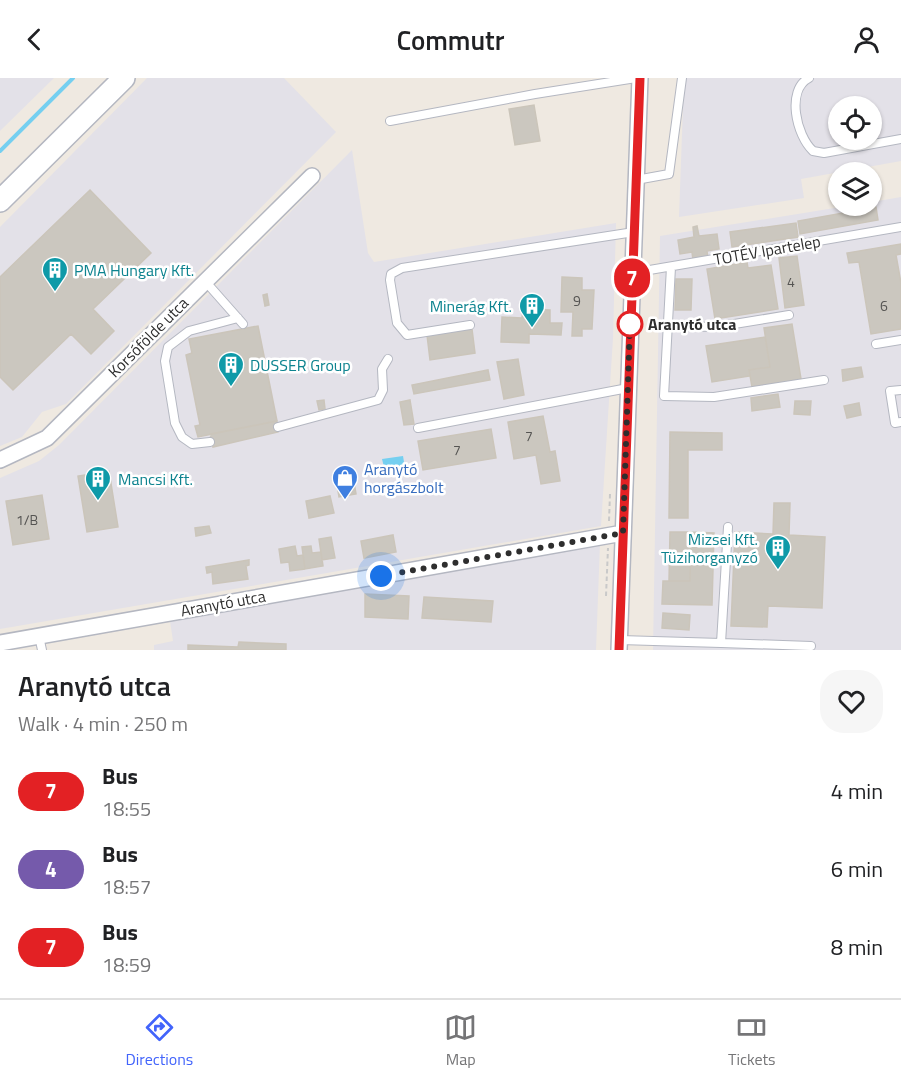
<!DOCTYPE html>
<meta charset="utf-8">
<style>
:root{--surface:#fff;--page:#f6f6f6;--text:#202124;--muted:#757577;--line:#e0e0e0;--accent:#4264fb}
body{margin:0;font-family:"Titillium Web",sans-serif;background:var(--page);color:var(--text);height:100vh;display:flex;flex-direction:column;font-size:22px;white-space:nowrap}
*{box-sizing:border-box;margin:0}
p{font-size:20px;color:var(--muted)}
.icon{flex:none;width:33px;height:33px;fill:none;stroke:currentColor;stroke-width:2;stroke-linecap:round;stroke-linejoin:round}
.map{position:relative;height:572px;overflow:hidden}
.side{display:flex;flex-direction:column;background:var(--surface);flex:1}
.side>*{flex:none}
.badge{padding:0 12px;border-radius:20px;font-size:21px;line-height:39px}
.tools{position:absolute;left:828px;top:18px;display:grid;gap:12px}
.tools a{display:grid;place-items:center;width:54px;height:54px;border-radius:50%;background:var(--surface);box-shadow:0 2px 4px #0004;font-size:30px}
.you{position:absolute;width:30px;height:30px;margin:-15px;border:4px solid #fff;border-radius:50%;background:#1a73e8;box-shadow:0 0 0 9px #1a73e833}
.map>.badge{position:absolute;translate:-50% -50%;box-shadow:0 0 0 3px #fff}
.round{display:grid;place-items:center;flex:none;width:63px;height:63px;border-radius:24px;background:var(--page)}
.headline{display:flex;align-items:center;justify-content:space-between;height:102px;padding:0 18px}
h1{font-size:28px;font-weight:600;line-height:45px}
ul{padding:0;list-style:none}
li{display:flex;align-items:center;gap:18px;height:78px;padding:0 18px}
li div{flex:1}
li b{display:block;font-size:22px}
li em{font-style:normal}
li .badge{min-width:66px;font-weight:700;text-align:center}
header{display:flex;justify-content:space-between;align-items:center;height:78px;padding:0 18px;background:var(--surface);font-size:27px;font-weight:600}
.dock{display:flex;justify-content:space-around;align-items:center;height:84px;border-top:2px solid var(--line);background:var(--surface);font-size:16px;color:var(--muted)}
.dock a{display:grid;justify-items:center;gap:3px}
.dock .current{color:var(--accent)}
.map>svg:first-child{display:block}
.industrial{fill:#e3e1e8;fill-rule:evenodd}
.water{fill:#75cff0}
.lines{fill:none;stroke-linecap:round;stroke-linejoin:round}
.stream{stroke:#75cff0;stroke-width:4}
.building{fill:#cbc7bf;stroke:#cbc5ba;stroke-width:1.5}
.service-casing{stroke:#b4b7c1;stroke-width:10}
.minor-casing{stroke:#b4b7c1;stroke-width:18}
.secondary-casing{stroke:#b4b7c1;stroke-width:24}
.path{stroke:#c9c9c9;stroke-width:2;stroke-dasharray:4.5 3;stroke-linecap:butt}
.service{stroke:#fff;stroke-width:8}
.minor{stroke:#fff;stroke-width:15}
.secondary{stroke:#fff;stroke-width:21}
.line-casing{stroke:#fff;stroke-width:14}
.line{stroke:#e32124;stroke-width:9}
.walk{stroke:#2e2e2e;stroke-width:6;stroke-dasharray:0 10.8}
.stop-dot{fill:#fff;stroke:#e32124;stroke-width:3}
.labels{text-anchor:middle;stroke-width:5;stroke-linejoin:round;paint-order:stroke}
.number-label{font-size:14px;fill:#555452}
.street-label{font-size:16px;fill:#2e2e2e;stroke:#fff}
.culture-label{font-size:16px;fill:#0d838f;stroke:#fff;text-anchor:start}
.stop-label{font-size:16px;font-weight:bold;fill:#2e2e2e;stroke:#fff;text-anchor:start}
.shop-label{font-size:16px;fill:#366cbe;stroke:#fff;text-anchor:start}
</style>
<header><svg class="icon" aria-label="back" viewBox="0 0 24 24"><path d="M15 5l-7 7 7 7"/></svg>Commutr<svg class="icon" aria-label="person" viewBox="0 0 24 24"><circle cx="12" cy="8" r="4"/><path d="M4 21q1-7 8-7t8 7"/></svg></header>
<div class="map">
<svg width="901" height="572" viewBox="0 0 901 572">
<rect width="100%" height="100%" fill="#efe9e1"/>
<path class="industrial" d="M0,0H54L0,53Z
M147,0H284L336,54L66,326L42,334L22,359L0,368V149Z
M684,0H901V83L801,101L804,120L679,139ZM838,28H872V62H838Z
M352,72L368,175L374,184L616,145L613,260L601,448L0,551V400L39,383L59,367Z
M901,119V572H653L660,158L847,128H872V124Z
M600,465L596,572H154V567L173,563L170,543Z"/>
<path class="water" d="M403,378L405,390L385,393L382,381Z"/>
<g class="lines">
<path class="stream" d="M0,73L73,0"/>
</g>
<path class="building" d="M534,27L540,63L515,67L509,31Z
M90,112L151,175L93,231L114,253L91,276L71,256L13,312L0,299V199Z
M876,129L878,142L800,156L798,143Z
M796,145L798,159L732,169L730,154Z
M697,148L699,158L717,156L719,171L707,173L708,180L693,182L692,174L680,176L678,162L694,159L693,149Z
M901,166V176L896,177L901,205V251L871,256L859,184L849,185L847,175Z
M797,178L804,227L785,230L779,180Z
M747,184L748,190L771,187L778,231L715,241L707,191Z
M562,199L582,200V212H594L592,251H582V258H572L573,234H561Z
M676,201H692L691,232H675Z
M267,216L269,227L265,228L263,217Z
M523,231L550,232V245H562L561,257L529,256V265L501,264L502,239L522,240Z
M792,246L801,301L752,309L749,292L770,289L764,250Z
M258,248L277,343L198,359L195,348L200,347L186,277L192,275L189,261Z
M472,251L475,275L430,282L427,257Z
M765,259L770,289L749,292L750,298L712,304L706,268Z
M518,281L524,317L504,321L497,284Z
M861,289L863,299L843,303L842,292Z
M488,292L490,302L414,316L412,307Z
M778,316L780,329L752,333L751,320Z
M324,322L325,331L319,332L317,323Z
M410,322L414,346L404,347L400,324Z
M795,323H811L810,337L794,336Z
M859,325L861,337L847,340L844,328Z
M543,338L550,374L555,373L560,403L541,406L536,377L514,381L508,344Z
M277,343L278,354L213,369L210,356Z
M491,351L496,380L423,392L418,363Z
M670,354L722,355V372H688V440H669Z
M352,392L356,416L339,419L335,394Z
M109,393L118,449L87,454L78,398Z
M42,417L49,461L13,467L6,423Z
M330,418L334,435L309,440L306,423Z
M774,425H790L789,457L825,459L822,530L768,528L767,549L731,548L735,454L773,456Z
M209,448L211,455L196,458L195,450Z
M670,454H691L690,503H669Z
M691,454L714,455L712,527L662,526L663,503H690Z
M393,457L396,474L364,480L361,463Z
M331,459L335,480L322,482L319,461Z
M295,468L297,478L303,477L305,491L290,493L289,484L281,485L279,471Z
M311,468L312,475L321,474L323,488L305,491L302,469Z
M249,482V487L246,488L248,501L213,506L212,494L207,495L206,489Z
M365,516L409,518L408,541L365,539Z
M424,519L493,523L491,544L422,540Z
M663,535L690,537L689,552L662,550Z
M239,564L286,566V572H188V567L238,569Z"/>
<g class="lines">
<defs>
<path id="service" d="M809,0C786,12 796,57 813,73L824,75L901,61
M390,43L535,16L636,0
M636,102L669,96L682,0
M671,189L664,318L714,319L824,302
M632,195L901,149
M205,203L243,246
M470,247L407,257L397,245L390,202L391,196L402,190L634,154
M668,248L716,249L789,237
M876,266L901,262
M901,312L890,313L895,345L901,344
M278,349L378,322L383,312L382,291L388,281
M418,350L628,310
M210,364L192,366L182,359L175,345L165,283L168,269L189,253L238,240
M39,558L42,572
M620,562L721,565L728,449
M721,565L811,568"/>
<path id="minor" d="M0,382L47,360L312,98
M0,565L623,455
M619,572L640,0"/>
<path id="secondary" d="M0,123L124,0"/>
</defs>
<use href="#service" class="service-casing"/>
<use href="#minor" class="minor-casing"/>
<use href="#secondary" class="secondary-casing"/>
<path class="path" d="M609,443L610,416
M606,518L608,470"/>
<use href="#service" class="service"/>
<use href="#minor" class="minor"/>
<use href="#secondary" class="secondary"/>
</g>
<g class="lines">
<defs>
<path id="line" d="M619,572L640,0"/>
</defs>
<use href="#line" class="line-casing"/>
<use href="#line" class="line"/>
<path class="walk" d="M381,498L623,455L630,246"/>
</g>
<defs>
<symbol id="building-pin" viewBox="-11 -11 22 30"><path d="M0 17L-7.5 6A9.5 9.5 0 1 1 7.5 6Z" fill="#0f9aa8" stroke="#fff"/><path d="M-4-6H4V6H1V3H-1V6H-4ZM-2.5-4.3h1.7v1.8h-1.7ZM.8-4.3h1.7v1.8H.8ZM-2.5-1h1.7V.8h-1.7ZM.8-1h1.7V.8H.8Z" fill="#fff"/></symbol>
<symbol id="shop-pin" viewBox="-11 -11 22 30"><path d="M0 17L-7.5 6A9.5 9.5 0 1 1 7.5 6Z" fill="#3f7fe0" stroke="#fff"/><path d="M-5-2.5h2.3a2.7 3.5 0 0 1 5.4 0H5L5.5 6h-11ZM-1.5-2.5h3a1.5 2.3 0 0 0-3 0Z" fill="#fff"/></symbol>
</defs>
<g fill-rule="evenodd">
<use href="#building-pin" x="40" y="177" width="30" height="40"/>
<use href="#building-pin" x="517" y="213" width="30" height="40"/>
<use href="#building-pin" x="216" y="272" width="30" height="40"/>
<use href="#shop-pin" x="330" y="385" width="30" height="40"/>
<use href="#building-pin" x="83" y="386" width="30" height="40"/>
<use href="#building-pin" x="763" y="455" width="30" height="40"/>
</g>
<circle class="stop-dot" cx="630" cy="246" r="12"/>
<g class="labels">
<g class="number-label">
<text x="791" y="209">4</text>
<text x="577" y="228">9</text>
<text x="884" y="233">6</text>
<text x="529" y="363">7</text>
<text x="457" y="377">7</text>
<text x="27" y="447">1/B</text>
</g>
<g class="street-label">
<text transform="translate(767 172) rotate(-10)" y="6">TOTÉV Ipartelep</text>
<text transform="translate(148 259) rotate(-45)" y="6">Korsófölde utca</text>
<text transform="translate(223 525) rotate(-10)" y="6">Aranytó utca</text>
</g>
<g class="culture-label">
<text x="74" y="198">PMA Hungary Kft.</text>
<text x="512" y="234" text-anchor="end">Minerág Kft.</text>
<text x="250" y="293">DUSSER Group</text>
<text x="118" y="407">Mancsi Kft.</text>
<text x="758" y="467" text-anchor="end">Mizsei Kft.<tspan x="758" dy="18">Tüzihorganyzó</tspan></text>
</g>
<g class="stop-label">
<text x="648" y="252">Aranytó utca</text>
</g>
<g class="shop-label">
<text x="364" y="397">Aranytó<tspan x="364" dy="18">horgászbolt</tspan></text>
</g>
</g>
</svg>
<div class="tools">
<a><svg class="icon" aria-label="locate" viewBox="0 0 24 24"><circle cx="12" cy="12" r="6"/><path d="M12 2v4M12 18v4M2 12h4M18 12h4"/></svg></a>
<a><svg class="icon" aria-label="layers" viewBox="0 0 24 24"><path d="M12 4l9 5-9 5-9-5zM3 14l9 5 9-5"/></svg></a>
</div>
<div class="you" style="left:381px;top:498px"></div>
<b class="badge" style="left:632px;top:200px;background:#e32124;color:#fff">7</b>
</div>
<section class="side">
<div class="headline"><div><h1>Aranytó utca</h1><p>Walk · 4 min · 250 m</p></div><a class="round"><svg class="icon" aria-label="heart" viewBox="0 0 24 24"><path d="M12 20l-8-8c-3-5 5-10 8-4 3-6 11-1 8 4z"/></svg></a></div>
<ul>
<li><span class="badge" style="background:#e32124;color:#fff">7</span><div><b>Bus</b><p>18:55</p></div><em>4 min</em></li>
<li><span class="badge" style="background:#755aab;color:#fff">4</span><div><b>Bus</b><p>18:57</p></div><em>6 min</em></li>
<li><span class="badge" style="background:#e32124;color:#fff">7</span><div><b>Bus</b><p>18:59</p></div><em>8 min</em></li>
</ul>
</section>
<nav class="dock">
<a class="current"><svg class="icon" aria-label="directions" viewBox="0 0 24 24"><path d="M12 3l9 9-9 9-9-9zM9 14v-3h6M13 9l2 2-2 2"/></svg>Directions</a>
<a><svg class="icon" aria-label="map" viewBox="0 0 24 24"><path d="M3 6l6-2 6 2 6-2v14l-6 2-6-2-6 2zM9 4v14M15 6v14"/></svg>Map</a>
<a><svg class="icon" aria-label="tickets" viewBox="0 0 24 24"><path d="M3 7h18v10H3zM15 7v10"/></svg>Tickets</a>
</nav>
